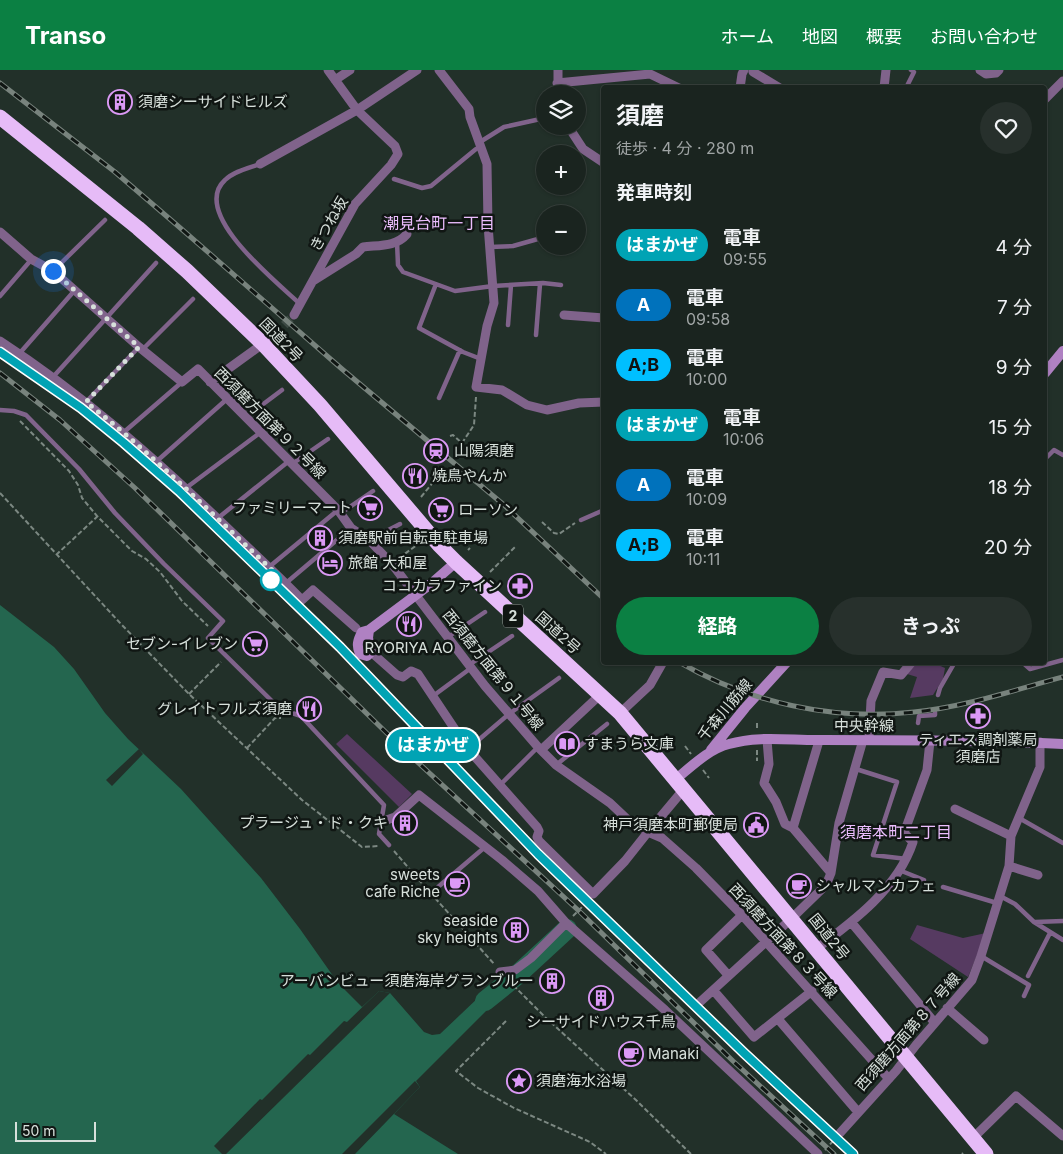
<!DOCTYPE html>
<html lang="ja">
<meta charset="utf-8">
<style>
:root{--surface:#1a241f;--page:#27302c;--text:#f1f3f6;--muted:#9fa4a4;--line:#38413d;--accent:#0b8043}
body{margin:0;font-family:Inter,"Noto Sans JP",sans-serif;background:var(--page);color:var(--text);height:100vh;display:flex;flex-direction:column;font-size:19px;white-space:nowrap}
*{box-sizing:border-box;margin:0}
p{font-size:16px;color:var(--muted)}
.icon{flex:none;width:28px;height:28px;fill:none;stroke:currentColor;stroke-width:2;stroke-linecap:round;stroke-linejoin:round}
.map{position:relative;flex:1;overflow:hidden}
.panel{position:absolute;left:601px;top:15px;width:446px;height:580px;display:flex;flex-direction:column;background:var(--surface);border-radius:5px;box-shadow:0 1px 4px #0004,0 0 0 1px var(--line)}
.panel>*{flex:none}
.badge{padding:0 10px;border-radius:16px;font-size:18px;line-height:32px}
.tools{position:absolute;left:536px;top:15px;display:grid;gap:10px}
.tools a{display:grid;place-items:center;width:50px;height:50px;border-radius:50%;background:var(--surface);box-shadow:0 1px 4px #0004,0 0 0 1px var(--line);font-size:25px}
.scale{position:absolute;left:15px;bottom:12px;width:81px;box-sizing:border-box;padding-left:5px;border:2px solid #d7e0db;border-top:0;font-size:14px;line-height:18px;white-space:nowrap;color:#d7e0db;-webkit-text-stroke:4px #101613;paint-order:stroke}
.you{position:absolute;width:25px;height:25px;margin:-12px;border:4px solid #fff;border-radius:50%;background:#1a73e8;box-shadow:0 0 0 8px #1a73e833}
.map>.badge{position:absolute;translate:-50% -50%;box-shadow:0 0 0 2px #fff}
h2{padding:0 15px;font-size:19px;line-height:45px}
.round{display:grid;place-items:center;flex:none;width:52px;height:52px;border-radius:26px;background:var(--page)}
.summary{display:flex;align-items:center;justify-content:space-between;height:85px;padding:0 15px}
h1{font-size:24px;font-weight:700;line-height:38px}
.cta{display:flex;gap:10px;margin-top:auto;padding:10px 15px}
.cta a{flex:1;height:58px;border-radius:30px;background:var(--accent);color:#fff;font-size:20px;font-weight:700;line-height:58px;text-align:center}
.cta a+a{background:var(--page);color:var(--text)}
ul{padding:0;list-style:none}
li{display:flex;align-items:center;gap:15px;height:60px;padding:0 15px}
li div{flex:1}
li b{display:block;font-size:19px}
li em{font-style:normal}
li .badge{min-width:55px;font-weight:700;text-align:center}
header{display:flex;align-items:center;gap:30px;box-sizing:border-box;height:70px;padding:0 25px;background:var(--accent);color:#fff}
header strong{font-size:24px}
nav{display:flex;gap:28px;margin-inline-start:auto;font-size:18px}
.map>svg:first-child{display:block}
.green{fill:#563a61}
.water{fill:#24664f}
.pier{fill:#223029}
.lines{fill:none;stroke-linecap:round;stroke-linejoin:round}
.river{stroke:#24664f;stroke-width:20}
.street-tunnel{stroke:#3d4a44;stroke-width:9;stroke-dasharray:9 4.5;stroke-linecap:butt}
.path{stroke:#7c8882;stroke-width:2;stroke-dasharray:5 2.5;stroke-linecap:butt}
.lane{stroke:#80638b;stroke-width:4.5}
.street{stroke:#80638b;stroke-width:9}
.secondary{stroke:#af81c2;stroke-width:10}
.highway{stroke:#e6bbf7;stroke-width:15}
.rail-casing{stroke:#78837d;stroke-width:5}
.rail{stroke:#101613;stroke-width:3;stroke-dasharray:9;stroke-linecap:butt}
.line-casing{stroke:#fff;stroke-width:11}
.line{stroke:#00a3b4;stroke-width:8}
.walk{stroke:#d7e0db;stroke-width:5;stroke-dasharray:0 9}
.stop-dot{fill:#fff;stroke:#00a3b4;stroke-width:2.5}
.labels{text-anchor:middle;stroke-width:5;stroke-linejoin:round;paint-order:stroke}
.shield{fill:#101613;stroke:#9ba39f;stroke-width:1}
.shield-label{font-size:14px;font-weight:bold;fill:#d7e0db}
.poi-label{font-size:15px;fill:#d7e0db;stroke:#101613;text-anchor:start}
.street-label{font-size:15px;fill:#d7e0db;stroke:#101613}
.neighbourhood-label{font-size:16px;fill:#ebbdfd;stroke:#101613}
</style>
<header>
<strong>Transo</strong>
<nav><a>ホーム</a><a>地図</a><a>概要</a><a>お問い合わせ</a></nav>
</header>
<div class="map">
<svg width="1063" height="1084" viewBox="0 0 1063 1084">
<rect width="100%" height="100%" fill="#223029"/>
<path class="green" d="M917,593H934L945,598L943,609L933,625L910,628L917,607L907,604Z
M347,664L412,724L399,737L336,674Z
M917,855L963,868L986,863L968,907L910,869Z"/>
<path class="water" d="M0,535L54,577L74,599L105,643L128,669L181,719L261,808L300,859L338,913L362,937L379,921L390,923L424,962L432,965L440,964L480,926L490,937L416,1011L420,1017L394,1044L458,1084H0Z"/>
<path class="pier" d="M139,679L143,684L112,716L106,710Z
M379,921L390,923L226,1084H222L214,1076L260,1029L262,1030L308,984L310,985L344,951L347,952Z
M415,1011L420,1017L355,1084H342Z"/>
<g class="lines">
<path class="river" d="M485,931L516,906L567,859"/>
<path class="street-tunnel" d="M275,265L294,245"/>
<path class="path" d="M20,351L69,401L78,415L82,428L97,446L132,481L146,489L160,502L182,531L208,556
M450,366L453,365L462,373L474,355L476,327
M0,423L121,554L189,624L302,730L362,777L379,776
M421,427L435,410
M542,452L554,463L559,464L575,453
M468,480L470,478
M56,485L100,444
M399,488L417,475
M490,502L515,477
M459,521L463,517
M189,624L221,592
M757,658V651
M685,676L691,684
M247,678L275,648H281
M757,680V691
M703,700L709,708
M394,781L425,817
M435,828L495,895
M573,846L587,832
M508,910L545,947L637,1031L691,1084
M506,951L456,1001L478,1018L514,1038L590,1072L606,1084
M825,1080L834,1070
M962,1084L963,1083"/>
<path class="lane" d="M906,18L914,2L911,0
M480,72L504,57L545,48
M260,94C249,98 234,101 225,110C189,143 278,213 300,234
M394,109L422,118L431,116L476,79L481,77
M397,172L398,195L403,202L455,221L493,216L543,213L561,215
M490,177L513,176L545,167
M53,201L105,150
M436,214L419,258L463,282L481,289
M0,226L31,190
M508,255L511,215
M536,265L540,214
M143,279L193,229
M19,284L75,220
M53,307L156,193
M439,328L460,280
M86,332L139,277
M0,340L14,341L26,345L79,399L115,443L164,494L223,551L208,568L280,639L301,646L384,735L379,764L389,775
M246,347L282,320
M124,362L182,312
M1045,389L1054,380L1063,385
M157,391L227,329
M292,394L328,369
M186,418L261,362
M341,443L373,421
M218,448L289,391
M581,450L604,440
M369,470L400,454
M269,497L338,440
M286,513L351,458
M448,567L485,542
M1022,592L1030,599L1063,590
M469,595L512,566
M938,625L940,618L955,592
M433,626L471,598
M918,653L919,646L935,645V642
M468,679L509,644L559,608
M556,695L607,654
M856,699L897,712L873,785L907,789
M500,715L538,677
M1019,748L1063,773
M899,800L924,810
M943,817L997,833
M431,823L485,777
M1000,826L1015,834L1034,852L1063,870
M1035,852L1063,851
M981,886L1029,915L1024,926
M1028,906L1050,863"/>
<path class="street" d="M439,0L469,39L470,47L487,94L488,155L494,233L487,256L476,317L502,320L527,335L547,340L579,333L604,332
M558,0V24
M980,0L986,4L996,3L999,0
M753,2L780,18
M335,10L350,0
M557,13L650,4L679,18
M740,18L742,4L744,0
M884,18L886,0
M1045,29L1063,11
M568,56L583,79L604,93
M260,94L357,40L417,0
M0,162L31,189L53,201L139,277L182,312L198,299L338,440L351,458L369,470L392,494L485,616L538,677L556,695L610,733L627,749L648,762L662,768L696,798L742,845L889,1009
M313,211L356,184L363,177C379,175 396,177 407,164
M294,245L355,134L391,95L398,84L395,76L357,40L328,0
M564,245L604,248
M0,271C80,323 149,383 217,448C246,476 275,502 302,530L313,520L356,558
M210,312L275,265
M371,582L397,605L403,607L411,601L418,604L468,679L537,757L539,761L537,767L539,771L593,824L625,791L648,762L684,719
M620,643L650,615L663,592
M767,670L769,694L764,713L776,732L785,754L793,758L831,803
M869,670L871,631L883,602L901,605L912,592
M541,680L600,625
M955,739L1011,766
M381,752L395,747L419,725L502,790L538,821L566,853L665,940L818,1084
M793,758L819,671
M1009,796L1038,805
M851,852L935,953
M816,879C854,851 898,818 913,772L904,763L927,700L930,671
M500,902L515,900L531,888L566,853
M728,905L706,880L742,845
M714,921L754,967L812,921
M700,932L791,849L826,815L831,803L839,753L863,670
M947,938L984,970
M778,949L858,1042
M840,1063L896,1001L916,975L972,910L981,886L1009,796L1011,766L1040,697V672
M973,1068L1016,1026L1063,1066"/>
<path class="secondary" d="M1045,303L1063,281
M369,560L368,568L371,582L367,586L360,584C356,575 358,570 362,562L369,560L432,513L456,492
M711,680L745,638L787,592
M676,709C692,696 709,679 729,674C759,665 794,671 824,670C904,670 984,670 1063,674"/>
<path class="highway" d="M0,47L138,158L187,201L262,273L320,335L439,475L456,492L620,643L986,1084"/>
<defs>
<path id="rail" d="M0,13L115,102L178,156L342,299L504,435L604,529
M0,282L81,338L124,373L179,421L340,577L513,760L744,983L853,1084
M0,303L60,350L135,418L399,675L579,841L733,991L834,1084
M679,592C749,633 834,651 914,642C965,637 1014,620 1063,607"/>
</defs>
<use href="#rail" class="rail-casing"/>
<use href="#rail" class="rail"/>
</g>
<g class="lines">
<defs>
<path id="line" d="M0,282L81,338L124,373L179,421L340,577L538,784L744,983L853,1084"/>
</defs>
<use href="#line" class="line-casing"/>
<use href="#line" class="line"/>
<path class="walk" d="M53,201L139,277L86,332C151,383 209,441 269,497L277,505L271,510"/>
</g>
<defs>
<symbol id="building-ring" viewBox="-11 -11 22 22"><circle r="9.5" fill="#101613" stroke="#db99f5" stroke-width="1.5"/><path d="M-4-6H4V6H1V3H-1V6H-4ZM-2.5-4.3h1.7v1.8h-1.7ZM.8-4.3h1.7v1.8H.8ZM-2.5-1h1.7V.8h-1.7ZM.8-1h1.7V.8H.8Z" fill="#db99f5"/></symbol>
<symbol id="station-ring" viewBox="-11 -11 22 22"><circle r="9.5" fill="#101613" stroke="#db99f5" stroke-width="1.5"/><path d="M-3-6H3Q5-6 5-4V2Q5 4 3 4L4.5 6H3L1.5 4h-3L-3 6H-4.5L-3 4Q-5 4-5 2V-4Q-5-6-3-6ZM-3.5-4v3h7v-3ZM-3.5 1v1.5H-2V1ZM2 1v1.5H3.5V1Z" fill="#db99f5"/></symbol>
<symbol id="restaurant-ring" viewBox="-11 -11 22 22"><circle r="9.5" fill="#101613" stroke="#db99f5" stroke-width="1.5"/><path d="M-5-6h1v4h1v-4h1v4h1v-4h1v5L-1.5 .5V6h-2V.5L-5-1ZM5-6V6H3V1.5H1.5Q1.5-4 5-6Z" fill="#db99f5"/></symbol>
<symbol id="supermarket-ring" viewBox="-11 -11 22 22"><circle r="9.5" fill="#101613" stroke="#db99f5" stroke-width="1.5"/><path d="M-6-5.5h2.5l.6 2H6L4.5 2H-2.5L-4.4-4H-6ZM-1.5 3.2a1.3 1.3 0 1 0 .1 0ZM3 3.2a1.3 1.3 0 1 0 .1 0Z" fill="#db99f5"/></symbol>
<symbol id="hotel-ring" viewBox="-11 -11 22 22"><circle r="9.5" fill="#101613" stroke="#db99f5" stroke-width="1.5"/><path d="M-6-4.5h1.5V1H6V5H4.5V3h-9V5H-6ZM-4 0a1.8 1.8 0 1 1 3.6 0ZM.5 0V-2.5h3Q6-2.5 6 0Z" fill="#db99f5"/></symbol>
<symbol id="pharmacy-ring" viewBox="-11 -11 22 22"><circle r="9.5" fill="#101613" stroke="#db99f5" stroke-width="1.5"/><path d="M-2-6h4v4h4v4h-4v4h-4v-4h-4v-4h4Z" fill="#db99f5"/></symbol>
<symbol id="library-ring" viewBox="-11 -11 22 22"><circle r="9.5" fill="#101613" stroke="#db99f5" stroke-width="1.5"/><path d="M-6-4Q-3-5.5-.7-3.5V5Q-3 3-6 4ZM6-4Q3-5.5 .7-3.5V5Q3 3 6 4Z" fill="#db99f5"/></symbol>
<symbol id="civic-ring" viewBox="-11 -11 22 22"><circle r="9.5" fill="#101613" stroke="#db99f5" stroke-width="1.5"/><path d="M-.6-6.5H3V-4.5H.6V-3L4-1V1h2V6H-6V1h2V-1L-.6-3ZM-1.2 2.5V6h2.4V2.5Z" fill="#db99f5"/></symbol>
<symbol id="cafe-ring" viewBox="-11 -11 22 22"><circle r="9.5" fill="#101613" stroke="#db99f5" stroke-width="1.5"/><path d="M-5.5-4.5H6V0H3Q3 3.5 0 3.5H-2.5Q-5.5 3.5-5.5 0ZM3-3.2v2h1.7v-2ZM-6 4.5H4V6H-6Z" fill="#db99f5"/></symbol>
<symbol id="sight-ring" viewBox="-11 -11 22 22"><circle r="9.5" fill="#101613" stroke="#db99f5" stroke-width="1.5"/><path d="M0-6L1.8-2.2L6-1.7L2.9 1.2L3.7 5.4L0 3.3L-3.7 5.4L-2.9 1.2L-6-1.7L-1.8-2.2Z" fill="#db99f5"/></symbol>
</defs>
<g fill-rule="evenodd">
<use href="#building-ring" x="106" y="18" width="28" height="28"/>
<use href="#station-ring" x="422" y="367" width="28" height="28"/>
<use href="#restaurant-ring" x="401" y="392" width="28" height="28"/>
<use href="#supermarket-ring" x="356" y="424" width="28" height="28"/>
<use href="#supermarket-ring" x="427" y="426" width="28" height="28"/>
<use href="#building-ring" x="306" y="454" width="28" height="28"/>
<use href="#hotel-ring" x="316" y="479" width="28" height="28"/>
<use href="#pharmacy-ring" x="506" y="502" width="28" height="28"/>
<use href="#restaurant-ring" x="395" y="540" width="28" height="28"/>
<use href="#supermarket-ring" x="241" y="560" width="28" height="28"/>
<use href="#restaurant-ring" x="295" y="625" width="28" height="28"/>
<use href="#pharmacy-ring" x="964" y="632" width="28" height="28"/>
<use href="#library-ring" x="553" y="660" width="28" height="28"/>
<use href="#building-ring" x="391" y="739" width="28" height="28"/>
<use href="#civic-ring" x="742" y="741" width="28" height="28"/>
<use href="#cafe-ring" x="443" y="800" width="28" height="28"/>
<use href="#cafe-ring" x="785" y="802" width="28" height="28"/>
<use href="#building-ring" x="502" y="846" width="28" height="28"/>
<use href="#building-ring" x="538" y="897" width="28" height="28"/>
<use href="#building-ring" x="587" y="914" width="28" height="28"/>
<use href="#cafe-ring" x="617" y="970" width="28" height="28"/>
<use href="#sight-ring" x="505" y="997" width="28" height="28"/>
</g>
<circle class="stop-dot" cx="271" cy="510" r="10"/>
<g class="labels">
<rect class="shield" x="503" y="534.5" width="20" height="23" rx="4"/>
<g class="shield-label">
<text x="513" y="551">2</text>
</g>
<g class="poi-label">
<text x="138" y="37">須磨シーサイドヒルズ</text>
<text x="454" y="386">山陽須磨</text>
<text x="432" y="411">焼鳥やんか</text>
<text x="352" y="443" text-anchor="end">ファミリーマート</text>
<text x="458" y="445">ローソン</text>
<text x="338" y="473">須磨駅前自転車駐車場</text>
<text x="348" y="498">旅館 大和屋</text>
<text x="502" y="521" text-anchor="end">ココカラファイン</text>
<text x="238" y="579" text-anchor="end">セブン-イレブン</text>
<text x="409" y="583" text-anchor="middle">RYORIYA AO</text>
<text x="292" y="644" text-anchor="end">グレイトフルズ須磨</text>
<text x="978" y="675" text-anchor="middle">ティエス調剤薬局<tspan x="978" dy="17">須磨店</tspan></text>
<text x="584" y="679">すまうら文庫</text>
<text x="388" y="758" text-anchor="end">プラージュ・ド・クキ</text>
<text x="738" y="760" text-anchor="end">神戸須磨本町郵便局</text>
<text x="440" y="810" text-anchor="end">sweets<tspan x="440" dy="17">cafe Riche</tspan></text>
<text x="816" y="821">シャルマンカフェ</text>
<text x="498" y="856" text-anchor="end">seaside<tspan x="498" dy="17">sky heights</tspan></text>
<text x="534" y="916" text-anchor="end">アーバンビュー須磨海岸グランブルー</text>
<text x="601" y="957" text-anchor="middle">シーサイドハウス千鳥</text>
<text x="648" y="989">Manaki</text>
<text x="536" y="1016">須磨海水浴場</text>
</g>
<g class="street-label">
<text transform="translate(329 154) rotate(-60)" y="5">きつね坂</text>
<text transform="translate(281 270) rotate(46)" y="5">国道2号</text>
<text transform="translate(270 353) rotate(45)" y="5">西須磨方面第９２号線</text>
<text transform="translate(558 563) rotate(42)" y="5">国道2号</text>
<text transform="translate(493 600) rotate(51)" y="5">西須磨方面第９１号線</text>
<text transform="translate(725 640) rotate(-50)" y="5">千森川筋線</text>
<text x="864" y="661">中央幹線</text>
<text transform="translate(829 867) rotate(51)" y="5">国道2号</text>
<text transform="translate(783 871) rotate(47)" y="5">西須磨方面第８３号線</text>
<text transform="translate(908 962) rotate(-49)" y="5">西須磨方面第８７号線</text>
</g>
<g class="neighbourhood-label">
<text x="439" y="159">潮見台町一丁目</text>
<text x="896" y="768">須磨本町二丁目</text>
</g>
</g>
</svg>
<div class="tools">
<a><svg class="icon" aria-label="layers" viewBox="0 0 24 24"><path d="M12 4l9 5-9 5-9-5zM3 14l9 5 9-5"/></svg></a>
<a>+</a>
<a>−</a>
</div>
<div class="scale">50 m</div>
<div class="you" style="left:53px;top:201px"></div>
<b class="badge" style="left:433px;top:675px;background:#00a3b4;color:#fff">はまかぜ</b>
<section class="panel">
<div class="summary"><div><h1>須磨</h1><p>徒歩 · 4 分 · 280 m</p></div><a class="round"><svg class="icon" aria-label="heart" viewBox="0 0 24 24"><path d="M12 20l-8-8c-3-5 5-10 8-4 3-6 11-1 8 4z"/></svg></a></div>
<h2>発車時刻</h2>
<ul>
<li><span class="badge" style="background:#00a3b4;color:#fff">はまかぜ</span><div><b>電車</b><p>09:55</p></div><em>4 分</em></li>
<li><span class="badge" style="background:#0072bc;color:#fff">A</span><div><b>電車</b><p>09:58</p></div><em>7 分</em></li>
<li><span class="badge" style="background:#00bfff;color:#111">A;B</span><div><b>電車</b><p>10:00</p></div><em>9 分</em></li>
<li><span class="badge" style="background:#00a3b4;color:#fff">はまかぜ</span><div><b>電車</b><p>10:06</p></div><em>15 分</em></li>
<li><span class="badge" style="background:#0072bc;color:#fff">A</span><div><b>電車</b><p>10:09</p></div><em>18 分</em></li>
<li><span class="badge" style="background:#00bfff;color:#111">A;B</span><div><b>電車</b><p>10:11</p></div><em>20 分</em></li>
</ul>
<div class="cta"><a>経路</a><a>きっぷ</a></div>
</section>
</div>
